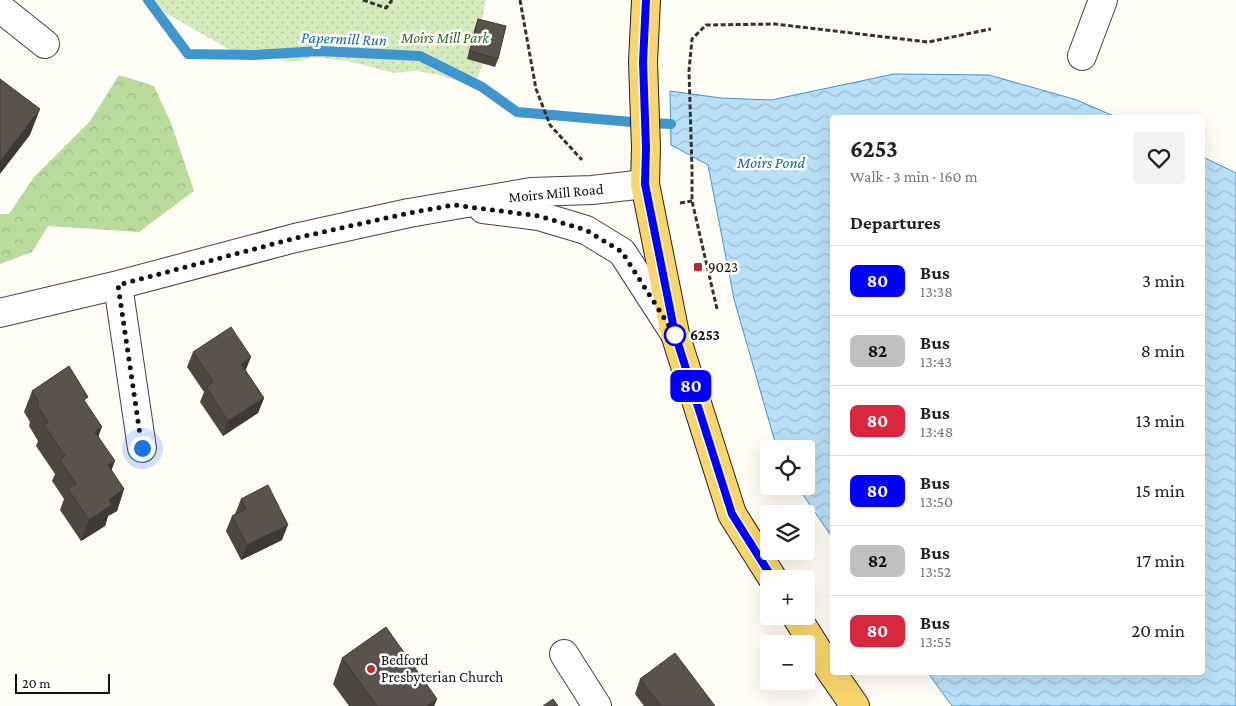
<!DOCTYPE html>
<meta charset="utf-8">
<style>
:root{--surface:#fff;--page:#f2f2f2;--text:#202124;--muted:#757577;--line:#e0e0e0}
body{margin:0;font-family:"Crimson Pro",serif;background:var(--page);color:var(--text);height:100vh;display:flex;flex-direction:column;font-size:19px;white-space:nowrap}
*{box-sizing:border-box;margin:0}
p{font-size:16px;color:var(--muted)}
.icon{flex:none;width:28px;height:28px;fill:none;stroke:currentColor;stroke-width:2;stroke-linecap:round;stroke-linejoin:round}
.map{position:relative;flex:1;overflow:hidden}
.side{position:absolute;left:830px;top:115px;width:375px;height:560px;display:flex;flex-direction:column;background:var(--surface);border-radius:5px;box-shadow:0 5px 20px #0002}
.side>*{flex:none}
.badge{padding:0 10px;border-radius:8px;font-size:18px;line-height:32px}
.controls{position:absolute;left:760px;top:440px;display:grid;gap:10px}
.controls a{display:grid;place-items:center;width:55px;height:55px;border-radius:5px;background:var(--surface);box-shadow:0 5px 20px #0002;font-size:25px}
.scale{position:absolute;left:15px;bottom:12px;width:95px;box-sizing:border-box;padding-left:5px;border:2px solid #111;border-top:0;font-size:14px;line-height:18px;white-space:nowrap;color:#111;-webkit-text-stroke:4px #fff;paint-order:stroke}
.you{position:absolute;width:25px;height:25px;margin:-12px;border:4px solid #fff;border-radius:50%;background:#1a73e8;box-shadow:0 0 0 8px #1a73e833}
.map>.badge{position:absolute;translate:-50% -50%;box-shadow:0 0 0 2px #fff}
h2{padding:0 20px;font-size:19px;line-height:45px}
.round{display:grid;place-items:center;flex:none;width:52px;height:52px;border-radius:5px;background:var(--page)}
.summary{display:flex;align-items:center;justify-content:space-between;height:85px;padding:0 20px}
h1{font-size:24px;font-weight:700;line-height:38px}
ul{padding:0;list-style:none}
li{display:flex;align-items:center;gap:15px;height:70px;padding:0 20px;border-top:1px solid var(--line)}
li div{flex:1}
li b{display:block;font-size:19px}
li em{font-style:normal}
li .badge{min-width:55px;font-weight:700;text-align:center}
.map>svg:first-child{display:block}
.forest{fill:url(#forest-crowns)}
.park{fill:url(#park-dots)}
.water{fill:url(#water-waves);stroke:#3f96cf}
.lines{fill:none;stroke-linecap:round;stroke-linejoin:round}
.stream{stroke:#3f96cf;stroke-width:10}
.minor-casing{stroke:#444;stroke-width:30}
.major-casing{stroke:#222;stroke-width:30}
.path{stroke:#333;stroke-width:3;stroke-dasharray:5 2.5;stroke-linecap:butt}
.minor{stroke:#fff;stroke-width:28}
.major{stroke:#f9d66b;stroke-width:28}
.wall{fill:#4d4742}
.shaded-wall{fill:#3f3936}
.building{fill:#5a524d;stroke:#3f3936}
.line-casing{stroke:#fff;stroke-width:11}
.line{stroke:#00f;stroke-width:8}
.walk{stroke:#111;stroke-width:5;stroke-dasharray:0 9}
.poi-dot{fill:#c4262e;stroke:#fff;stroke-width:2}
.stop-dot{fill:#fff;stroke:#00f;stroke-width:2.5}
.labels{text-anchor:middle;stroke-width:5;stroke-linejoin:round;paint-order:stroke}
.park-label{font-size:15px;font-style:italic;fill:#2f6b1f;stroke:#fff}
.street-label{font-size:15px;fill:#111;stroke:#fff}
.poi-label{font-size:15px;fill:#111;stroke:#fff;text-anchor:start}
.stop-label{font-size:15px;font-weight:bold;fill:#111;stroke:#fff;text-anchor:start}
.water-label{font-size:16px;font-style:italic;fill:#1768a6;stroke:#fff}
</style>
<div class="map">
<svg width="1236" height="706" viewBox="0 0 1236 706">
<defs>
<pattern id="forest-crowns" width="20" height="18" patternUnits="userSpaceOnUse" patternTransform="scale(1.25)"><rect width="20" height="18" fill="#b9dc9c"/><path d="M2 6a3 3 0 1 1 6 0M12 15a3 3 0 1 1 6 0" fill="none" stroke="#9ebc85"/></pattern>
<pattern id="park-dots" width="8" height="8" patternUnits="userSpaceOnUse" patternTransform="scale(1.25)"><rect width="8" height="8" fill="#d5ebbd"/><path d="M2 2h.1M6 6h.1" fill="none" stroke="#b6c8a1" stroke-width="1.8" stroke-linecap="round"/></pattern>
<pattern id="water-waves" width="16" height="10" patternUnits="userSpaceOnUse" patternTransform="scale(1.25)"><rect width="16" height="10" fill="#b9e0f7"/><path d="M0 5q4-4 8 0t8 0" fill="none" stroke="#9ebfd3"/></pattern>
</defs>
<rect width="100%" height="100%" fill="#fffdf5"/>
<path class="forest" d="M119,75L154,86L171,123L194,191L139,232L48,226L32,252L0,264V214H9L34,177L90,121Z"/>
<path class="park" d="M154,0H486L481,25L500,29L473,86L439,75L416,71L394,73L348,61L313,57L299,61L286,62L270,55L239,53L230,50L167,14L159,7Z"/>
<path class="water" d="M894,74L989,75L1077,100L1116,117L832,118V537L797,486H806V449H777L734,299L708,165L671,145L670,91L721,98L771,100Z
M1203,157L1236,173V706H952L928,673L1202,672Z"/>
<g class="lines">
<path class="stream" d="M148,0L188,54L254,55L320,51L420,56L482,87L517,112L632,122L671,124"/>
<defs>
<path id="minor" d="M0,8L45,44
M1082,56L1103,0
M483,209L539,216L586,230L622,252L675,334
M118,285L142,448
M0,313L118,285L295,238L409,213L531,192L592,190L645,184
M564,654L597,706"/>
<path id="major" d="M646,0L643,62L646,148L645,184L675,334L732,514L773,579
M796,616L830,670L855,706"/>
</defs>
<use href="#minor" class="minor-casing"/>
<use href="#major" class="major-casing"/>
<path class="path" d="M363,0L386,8L392,0
M520,0L536,89L550,125L582,160
M680,203L692,201
M717,309L692,201V169L689,71L692,39L706,25L775,24L928,42L991,29"/>
<use href="#minor" class="minor"/>
<use href="#major" class="major"/>
</g>
<path class="wall" d="M478,19L498,59L495,67L467,59L475,27Z
M193,352L246,371L264,398L258,413L223,436L200,402L204,392L187,367Z
M32,391L86,403L111,470L124,489L117,511L108,516L105,526L81,541L60,510L64,499L52,481L55,474L36,446L38,441L29,426L30,422L24,412Z
M241,499L282,540L241,560L226,531L232,516L235,514Z
M342,658L437,699L434,706H349L333,684Z
M640,679L715,706H644L635,694Z"/>
<path class="shaded-wall" d="M40,109L30,135L0,174V161Z
M251,357L245,372L241,364Z
M264,398L258,413L223,436L228,421Z
M102,427L94,448L95,432Z
M115,461L107,482L108,465Z
M124,489L117,511L108,516L105,526L81,541L89,520L109,500Z
M288,525L282,540L241,560L247,545Z
M437,699L434,706H427Z"/>
<path class="building" d="M478,19L506,26L498,59L470,51Z
M0,79L40,109L0,161Z
M231,327L251,357L241,364L264,398L228,421L206,387L213,382L193,352Z
M69,366L88,397L84,400L102,427L95,432L115,461L108,465L124,489L109,500L112,505L89,520L68,489L76,484L60,460L65,456L44,425L48,422L37,405L39,403L32,391Z
M268,485L288,525L247,545L232,516L246,509L241,499Z
M386,627L437,699L427,706H377L342,658Z
M675,653L715,706H661L640,679Z
M553,699L558,706H543Z"/>
<g class="lines">
<defs>
<path id="line" d="M646,0L643,62L646,148L645,184L675,334L732,514L773,579"/>
</defs>
<use href="#line" class="line-casing"/>
<use href="#line" class="line"/>
<path class="walk" d="M142,448L118,285L296,238L409,213L454,205L539,216L586,230L622,252L675,335"/>
</g>
<g class="poi-dot">
<rect x="693" y="262" width="10" height="10" rx="2.5"/>
<circle cx="371" cy="669" r="5"/>
</g>
<circle class="stop-dot" cx="675" cy="335" r="10"/>
<g class="labels">
<g class="park-label">
<text x="445" y="43">Moirs Mill Park</text>
</g>
<g class="street-label">
<text transform="translate(556 193) rotate(-5)" y="5">Moirs Mill Road</text>
</g>
<g class="poi-label">
<text x="708" y="272">9023</text>
<text x="381" y="665">Bedford<tspan x="381" dy="17">Presbyterian Church</tspan></text>
</g>
<g class="stop-label">
<text x="690" y="340">6253</text>
</g>
<g class="water-label">
<text transform="translate(344 38) rotate(2)" y="6">Papermill Run</text>
<text x="771" y="168">Moirs Pond</text>
</g>
</g>
</svg>
<div class="controls">
<a><svg class="icon" aria-label="locate" viewBox="0 0 24 24"><circle cx="12" cy="12" r="6"/><path d="M12 2v4M12 18v4M2 12h4M18 12h4"/></svg></a>
<a><svg class="icon" aria-label="layers" viewBox="0 0 24 24"><path d="M12 4l9 5-9 5-9-5zM3 14l9 5 9-5"/></svg></a>
<a>+</a>
<a>−</a>
</div>
<div class="scale">20 m</div>
<div class="you" style="left:142px;top:448px"></div>
<b class="badge" style="left:691px;top:386px;background:#00f;color:#fff">80</b>
<section class="side">
<div class="summary"><div><h1>6253</h1><p>Walk · 3 min · 160 m</p></div><a class="round"><svg class="icon" aria-label="heart" viewBox="0 0 24 24"><path d="M12 20l-8-8c-3-5 5-10 8-4 3-6 11-1 8 4z"/></svg></a></div>
<h2>Departures</h2>
<ul>
<li><span class="badge" style="background:#00f;color:#fff">80</span><div><b>Bus</b><p>13:38</p></div><em>3 min</em></li>
<li><span class="badge" style="background:#c0c0c0;color:#111">82</span><div><b>Bus</b><p>13:43</p></div><em>8 min</em></li>
<li><span class="badge" style="background:#d7263d;color:#fff">80</span><div><b>Bus</b><p>13:48</p></div><em>13 min</em></li>
<li><span class="badge" style="background:#00f;color:#fff">80</span><div><b>Bus</b><p>13:50</p></div><em>15 min</em></li>
<li><span class="badge" style="background:#c0c0c0;color:#111">82</span><div><b>Bus</b><p>13:52</p></div><em>17 min</em></li>
<li><span class="badge" style="background:#d7263d;color:#fff">80</span><div><b>Bus</b><p>13:55</p></div><em>20 min</em></li>
</ul>
</section>
</div>
